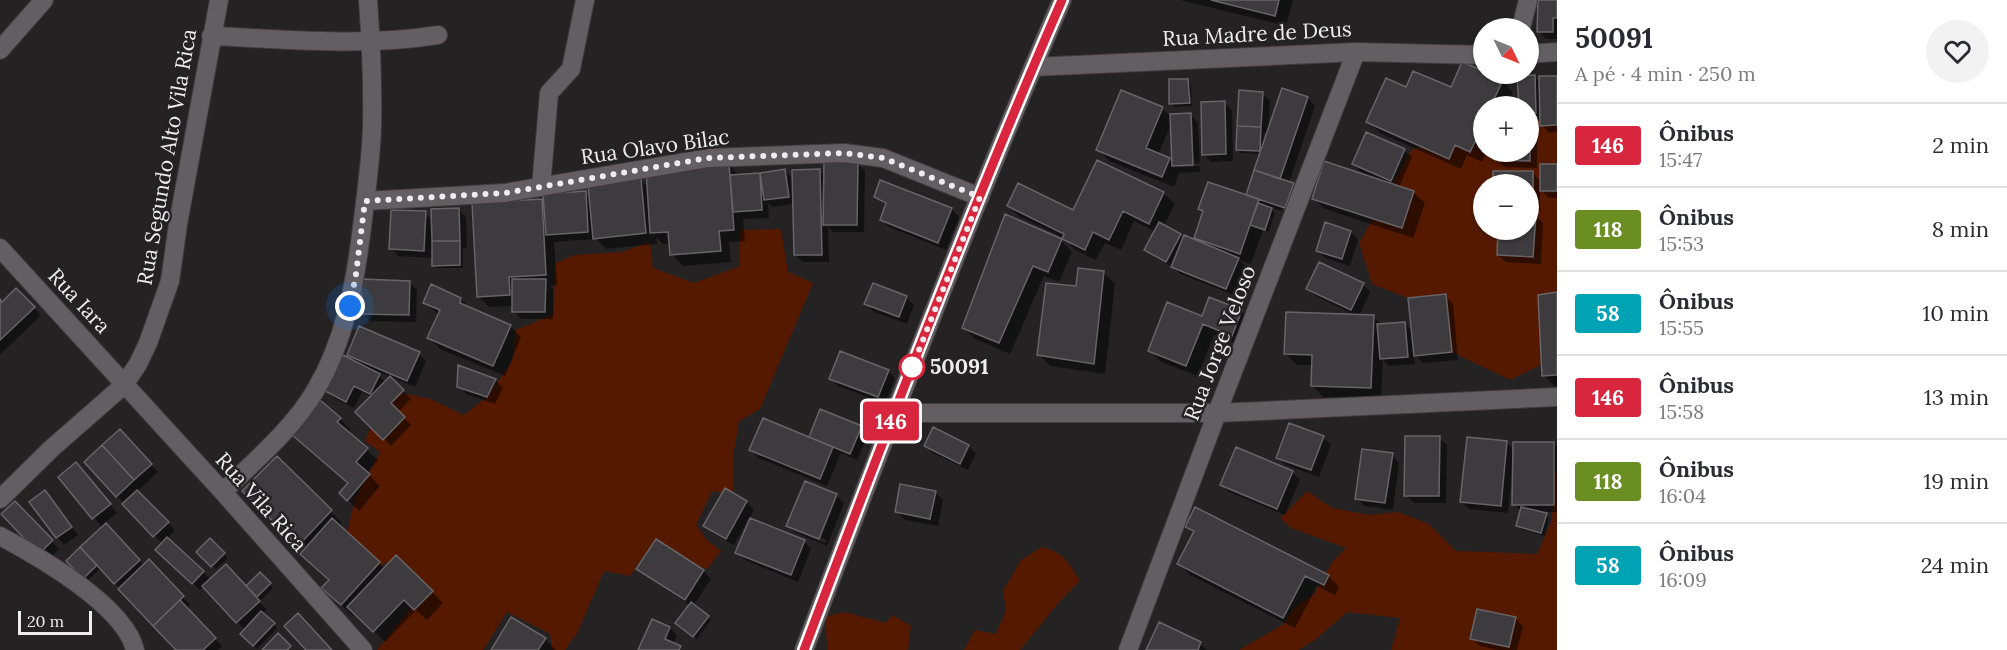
<!DOCTYPE html>
<html lang="pt">
<meta charset="utf-8">
<style>
:root{--surface:#fff;--page:#f2f2f3;--text:#2b2b33;--muted:#7c7c81;--line:#e1e1e2}
body{margin:0;font-family:Lora,serif;background:var(--page);color:var(--text);height:100vh;display:flex;flex-direction:column;font-size:22px;white-space:nowrap}
*{box-sizing:border-box;margin:0}
p{font-size:20px;color:var(--muted)}
.icon{flex:none;width:33px;height:33px;fill:none;stroke:currentColor;stroke-width:2;stroke-linecap:round;stroke-linejoin:round}
.map{position:relative;flex:1;overflow:hidden}
.details{display:flex;flex-direction:column;background:var(--surface);width:450px}
.details>*{flex:none}
.badge{padding:0 12px;border-radius:4px;font-size:21px;line-height:39px}
.needle{width:39px;rotate:133deg}
.buttons{position:absolute;left:1473px;top:18px;display:grid;gap:12px}
.buttons a{display:grid;place-items:center;width:66px;height:66px;border-radius:50%;background:var(--surface);box-shadow:0 2px 4px #0004;font-size:30px}
.scale{position:absolute;left:18px;bottom:15px;width:74px;box-sizing:border-box;padding-left:6px;border:3px solid #efecee;border-top:0;font-size:16px;line-height:21px;white-space:nowrap;color:#efecee;-webkit-text-stroke:4px #252224;paint-order:stroke}
.you{position:absolute;width:30px;height:30px;margin:-15px;border:4px solid #fff;border-radius:50%;background:#1a73e8;box-shadow:0 0 0 9px #1a73e833}
.map>.badge{position:absolute;translate:-50% -50%;box-shadow:0 0 0 3px #fff}
.round{display:grid;place-items:center;flex:none;width:63px;height:63px;border-radius:32px;background:var(--page)}
.head{display:flex;align-items:center;justify-content:space-between;height:102px;padding:0 18px}
h1{font-size:28px;font-weight:800;line-height:45px}
ul{padding:0;list-style:none}
li{display:flex;align-items:center;gap:18px;height:84px;padding:0 18px;border-top:2px solid var(--line)}
li div{flex:1}
li b{display:block;font-size:22px}
li em{font-style:normal}
li .badge{min-width:66px;font-weight:700;text-align:center}
main{display:flex;flex:1;min-height:0}
.map>svg:first-child{display:block}
.green{fill:#551900;fill-rule:evenodd}
.shadow{fill:#0007;fill-rule:evenodd}
.building{fill:#3d3b3e;stroke:#676468;stroke-width:1.5}
.lines{fill:none;stroke-linecap:round;stroke-linejoin:round}
.minor-casing{stroke:#403c3e;stroke-width:20}
.minor{stroke:#635e61;stroke-width:18}
.line-casing{stroke:#fff;stroke-width:14}
.line{stroke:#d7263d;stroke-width:9}
.walk{stroke:#efecee;stroke-width:6;stroke-dasharray:0 10.8}
.stop-dot{fill:#fff;stroke:#d7263d;stroke-width:3}
.labels{text-anchor:middle;stroke-width:5;stroke-linejoin:round;paint-order:stroke}
.street-label{font-size:21px;fill:#efecee;stroke:#252224}
.stop-label{font-size:21px;font-weight:bold;fill:#efecee;stroke:#252224;text-anchor:start}
</style>
<main>
<div class="map">
<svg width="1557" height="650" viewBox="0 0 1557 650">
<rect width="100%" height="100%" fill="#252224"/>
<path class="green" d="M1557,116V357L1510,380L1452,352L1446,295L1408,298L1372,284L1359,243L1412,149L1483,132L1484,152H1528L1529,122ZM1484,184H1528V230H1484Z
M781,229L788,272L813,283L760,409L739,421L733,457V494L712,491L696,525L707,540L721,551L707,569L649,548L630,576L604,571L577,633L565,650H552L550,634L507,612L483,650H377L425,590L395,559L372,569L347,533L355,499L380,452L365,441L385,389L430,399L464,415L487,397L512,361L516,330L554,314L555,263L575,255L622,252L650,242L653,268L694,283L740,266V230Z
M1557,470V650H1391L1400,618L1347,612L1315,640L1298,650H1239L1284,624L1293,609L1314,594L1332,562L1346,548L1291,528L1280,518L1307,491L1332,508L1369,515L1398,512L1429,524L1456,551L1537,554L1552,520L1554,471Z
M1042,547C1066,554 1067,561 1080,581L1060,601L1020,650H964L975,630L996,634L1006,610L1003,591L1021,560Z
M845,612L885,623L893,615L911,626L908,650H828L824,617Z"/>
<path class="shadow" d="M1180,0H1293L1286,26Z
M1539,0H1557V39H1546L1539,31Z
M1485,74L1502,81L1513,92L1507,106H1484V152H1486L1482,162L1467,155L1461,169L1380,133L1368,121L1407,89H1452Z
M1519,77H1534L1538,80V88L1557,77V132L1549,133L1542,125L1541,116L1528,118V106H1521Z
M1188,80L1191,84L1192,106L1174,107L1171,103Z
M1262,93L1270,101L1268,131L1308,98L1315,106L1289,183L1293,185L1300,192L1285,212L1294,187H1291L1282,211L1269,207L1275,213L1269,232L1263,230L1251,264L1239,260L1246,267L1234,295L1180,274L1174,268L1154,257L1146,249L1156,232L1134,221L1121,250L1105,243L1096,260L1075,250L1064,238L1020,217L1008,206L1074,212L1163,193L1175,204L1164,226L1184,239L1202,244L1195,238L1204,213L1200,209L1247,197L1261,154L1241,153L1237,150ZM1264,133L1268,134L1263,146Z
M1224,102L1232,110L1233,161L1211,162L1204,154Z
M1162,108L1170,116L1191,115L1198,123L1200,163L1178,164V167L1200,166V172L1179,173L1174,187L1109,161L1098,149ZM1172,122L1173,163L1169,159L1158,155Z
M1530,134L1537,142V168L1504,167L1497,160V152H1528Z
M1404,150L1412,157L1399,187L1413,192L1425,203L1413,238L1325,209L1313,198L1368,177L1369,175L1361,172L1353,164Z
M857,163L865,171L864,232H833L828,227L829,262H803L795,255L794,204L773,207L768,203L769,218L743,219L745,241L729,242L731,262L683,266L672,254L671,243L663,244L656,237L657,244L606,249L596,239L554,242L557,285L550,286L553,289V319H521L513,311L514,306L489,307L478,296L541,200L546,205L585,193L591,199L641,181L648,188L729,165L739,175L785,171L793,179L819,170L826,177Z
M1557,165V198H1549L1540,189V211H1528V184H1494V173L1532,172L1541,182Z
M881,182L952,209L959,217L946,250L889,227L881,220L887,206L875,197Z
M458,210L466,217L467,248H463V268H437L433,265V258L398,256L391,248L425,213L432,220Z
M1535,215L1543,223L1541,264L1506,262L1498,255L1500,230H1528Z
M1326,224L1351,232L1358,240L1350,266L1325,258L1318,251Z
M1061,240L1072,252L1059,282L1044,276L1010,354L975,339L963,327Z
M1104,273L1115,284L1105,374L1050,366L1039,354L1078,287Z
M410,283L417,290L416,322L370,321L363,313Z
M1363,284L1370,292L1359,316H1373L1382,325L1404,323L1413,332L1446,296L1453,304L1458,360L1423,363L1414,355L1415,364L1389,366L1383,360L1381,399L1323,397L1312,385L1313,365H1297L1285,353L1357,316L1316,296L1308,289Z
M16,290L41,315L0,355V301L2,304Z
M1557,293V386H1555L1543,375Z
M906,297L914,305L907,324L874,312L866,304Z
M461,299L471,309L510,326L521,337L505,376L440,349L429,338L439,315L424,302Z
M1241,311L1252,323L1243,346L1214,335L1198,376L1161,362L1150,350L1203,317Z
M419,354L426,361L415,387L372,369L371,371L379,376L386,383L390,378L411,399L398,412L411,425L391,446L357,412L371,397L362,392L354,408L334,398L326,391L357,364L348,355Z
M459,367L496,381L503,388L495,404L466,394L459,386Z
M888,371L895,378L885,404L838,386L831,379Z
M821,411L861,427L868,435L857,460L841,453L827,486L758,458L751,450L809,439Z
M340,419L351,430L348,433L378,460L367,473L380,486L359,511L341,493L349,483L304,445Z
M934,429L969,446L976,454L968,470L933,453L926,446Z
M1323,437L1331,445L1319,477L1286,465L1278,458Z
M128,438L158,472L137,492L175,530L167,539L211,580L247,588L260,574L273,588L259,602L267,609L262,614L277,628L257,649L242,634L245,630L204,586L200,590L164,558L163,544L117,496Z
M1439,438L1447,445L1446,503H1414L1406,495Z
M1507,443L1514,450L1553,443L1557,447V512H1543L1549,518L1545,536L1521,529L1518,526L1522,512L1514,504V475H1512L1508,513L1469,509L1461,501Z
M1392,455L1399,463L1393,510L1364,506L1357,498Z
M277,458L342,523L339,526L385,569L396,557L443,603L427,620L416,610L385,642L358,615L355,613L353,616L335,599L330,580L305,550L244,491Z
M84,472L117,513L104,523L144,566L149,561L190,605L186,609L222,646L218,650H178L101,568L87,581L68,561L103,528L60,477Z
M1292,472L1300,480L1285,515L1229,492L1221,485Z
M806,483L836,495L844,503L827,546L796,533L788,526ZM795,528L827,540L825,543L795,531Z
M725,490L746,502L754,510L749,519L804,541L811,549L798,582L745,560L737,553L750,521L748,520L734,545L713,533L705,526Z
M45,492L78,535L64,545L57,537Z
M935,492L943,500L938,526L905,520L897,512Z
M15,503L59,549L48,560Z
M1187,527L1328,576L1339,587L1335,595L1317,586L1295,628L1190,575L1179,564L1195,534Z
M210,540L228,558L216,569L198,552Z
M656,541L704,571L711,579L693,606L711,620L697,639L680,627L690,605L646,576L638,569Z
M1515,618L1523,626L1517,650H1498L1480,646L1472,638Z
M653,621L670,628L677,636L673,644L683,650H640Z
M1160,624L1200,644L1207,650H1147Z
M545,639L556,650H493Z"/>
<path class="building" d="M1211,0H1279L1275,16Z
M1538,0H1557V18H1553V32H1537Z
M1462,62L1484,71V74H1489L1503,80L1491,106H1484V123L1470,152L1455,145L1449,159L1366,122L1386,78L1406,87L1413,71L1451,87Z
M1535,75L1536,113L1528,114V106H1519L1517,76Z
M1539,76H1557V125L1540,126Z
M1169,79H1188L1190,103L1169,104Z
M1282,88L1308,97L1280,179L1254,170Z
M1121,90L1163,107L1146,148L1170,158L1162,177L1096,150Z
M1239,90L1263,92L1261,127L1237,126Z
M1225,101L1226,154L1202,155L1201,102Z
M1191,113L1193,165L1172,166L1170,114Z
M1237,126L1261,127L1260,151L1236,150Z
M1366,132L1405,149L1391,181L1352,164Z
M1528,133H1530V161L1495,160V152H1528Z
M1097,160L1164,192L1149,224L1123,211L1109,240L1093,232L1085,250L1062,239L1064,234L1007,206L1018,183L1073,210Z
M824,161L858,162L857,225H823Z
M1324,161L1414,191L1402,228L1312,199Z
M729,164L734,230L719,231L721,251L670,255L668,232L650,233L646,170Z
M1540,164H1557V191H1540Z
M785,169L789,197L764,200L760,173Z
M820,169L822,255H794L792,170Z
M1254,170L1294,183L1285,208L1246,195Z
M1493,171H1533V204H1528V184H1493Z
M760,173L762,210L733,212L730,175Z
M641,179L646,233L593,239L588,185Z
M880,180L952,208L938,243L880,220L886,203L874,197Z
M1208,182L1259,199L1240,254L1194,238L1203,211L1198,209Z
M586,191L588,232L546,235L543,194Z
M542,199L546,275L509,277L510,295L477,297L472,203Z
M1258,203L1272,208L1265,230L1250,225Z
M459,208L460,241H432L431,209Z
M391,210L426,211L424,251L389,249Z
M1005,214L1062,239L1048,272L1033,266L999,343L962,328Z
M1528,214H1536L1533,257L1497,255L1498,230H1528Z
M1159,222L1181,234L1166,262L1144,250Z
M1325,222L1351,231L1342,259L1316,251Z
M1184,235L1239,258L1226,289L1171,267Z
M432,241H460V265L432,266Z
M1319,262L1364,283L1351,310L1306,289Z
M1078,268L1104,271L1094,364L1037,355L1046,283L1076,286Z
M362,279L410,281L409,315L361,314Z
M512,279H546L545,312H512Z
M873,283L907,296L899,317L864,304Z
M431,284L461,298L460,303L511,325L493,366L427,338L440,310L423,303Z
M16,288L35,307L0,340V299L2,302Z
M1557,292V375L1542,376L1538,295Z
M1446,294L1452,352L1414,356L1408,298Z
M1209,297L1242,310L1232,336L1203,324L1186,366L1148,351L1167,302L1202,316Z
M1286,312L1374,315L1371,388L1311,386L1312,355L1284,354Z
M1405,322L1408,357L1380,359L1377,324Z
M359,326L420,352L407,381L347,355Z
M840,351L889,370L878,397L829,379Z
M343,355L380,374L370,394L354,386L346,402L325,391Z
M458,365L496,379L487,397L457,387Z
M390,376L404,390L391,403L405,417L383,440L355,412Z
M320,400L341,418L337,422L368,448L356,462L370,474L347,501L339,493L348,483L291,434Z
M820,409L862,426L850,454L809,437Z
M763,418L833,447L820,479L749,450Z
M1289,423L1324,436L1311,470L1276,458Z
M933,427L969,445L960,464L924,446Z
M120,429L152,464L134,480L102,445Z
M1405,436H1440L1439,496H1404Z
M1467,437L1507,441L1501,506L1460,502Z
M1513,442H1554V505H1512Z
M102,445L134,480L116,497L84,462Z
M1236,447L1293,471L1277,509L1220,485Z
M1362,449L1393,453L1385,503L1355,499Z
M277,456L332,510L298,546L242,491Z
M76,462L111,504L92,519L58,477Z
M805,481L837,494L819,539L786,526Z
M900,484L936,491L930,519L895,512Z
M725,488L747,501L726,539L703,526Z
M45,490L72,527L56,538L29,502Z
M137,490L169,522L153,537L122,504Z
M15,501L53,540L39,554L1,514Z
M1195,507L1329,575L1324,585L1305,576L1283,618L1177,564L1194,531L1185,527Z
M1521,507L1547,513L1541,533L1516,526Z
M332,518L380,562L341,605L321,588L329,580L300,554Z
M750,518L805,540L791,575L735,553Z
M106,523L140,560L114,584L80,547Z
M167,537L204,571L192,584L155,550Z
M210,538L225,553L211,567L196,552Z
M656,539L704,570L685,600L636,569Z
M80,547L97,565L83,579L66,561Z
M396,555L433,591L414,610L404,600L373,632L347,607Z
M149,559L184,596L153,626L118,589Z
M226,564L260,601L236,623L202,586Z
M260,572L271,583L257,597L246,586Z
M180,600L216,638L203,650H176L153,626Z
M691,602L709,616L693,637L675,623Z
M1477,609L1516,617L1509,647L1470,639Z
M261,611L275,623L253,646L240,634Z
M298,613L332,650H306L284,626Z
M511,617L546,638L538,650H491Z
M652,619L670,627L665,639L681,646L679,650H638Z
M1159,622L1201,642L1198,650H1146Z
M278,633L291,646L287,650H262Z"/>
<g class="lines">
<defs>
<path id="minor" d="M1521,28L1528,0
M211,36C286,39 363,47 438,35
M0,50L44,0
M1528,54L1557,52
M1033,67L1356,52L1484,55
M541,187L549,93L571,69L585,0
M365,201L505,193L708,158L844,153L883,158L980,197
M0,248L223,492L363,650
M894,413H1217L1557,397
M223,492C254,461 292,430 315,391C345,341 355,284 362,227C366,194 371,160 372,127C373,85 371,42 368,0
M0,499L52,448L124,385L138,364L148,343L170,281L178,224L219,0
M0,536C38,556 125,606 135,650
M804,650C887,432 969,214 1062,0
M1128,650L1217,413L1356,52"/>
</defs>
<use href="#minor" class="minor-casing"/>
<use href="#minor" class="minor"/>
</g>
<g class="lines">
<defs>
<path id="line" d="M804,650C886,432 969,214 1062,0"/>
</defs>
<use href="#line" class="line-casing"/>
<use href="#line" class="line"/>
<path class="walk" d="M350,306L356,274L365,201L505,193L708,158L844,153L883,158L980,197L911,370L912,367"/>
</g>
<circle class="stop-dot" cx="912" cy="367" r="12"/>
<g class="labels">
<g class="street-label">
<text transform="translate(1257 34) rotate(-3)" y="7">Rua Madre de Deus</text>
<text transform="translate(655 147) rotate(-8)" y="7">Rua Olavo Bilac</text>
<text transform="translate(167 157) rotate(-80)" y="7">Rua Segundo Alto Vila Rica</text>
<text transform="translate(79 301) rotate(47)" y="7">Rua Iara</text>
<text transform="translate(1220 343) rotate(-69)" y="7">Rua Jorge Veloso</text>
<text transform="translate(261 502) rotate(48)" y="7">Rua Vila Rica</text>
</g>
<g class="stop-label">
<text x="930" y="374">50091</text>
</g>
</g>
</svg>
<div class="buttons">
<a><svg class="needle" viewBox="-14 -14 28 28"><path d="M0-13l5 13h-10z" fill="#e53935"/><path d="M0 13l5-13h-10z" fill="#7c7c81"/></svg></a>
<a>+</a>
<a>−</a>
</div>
<div class="scale">20 m</div>
<div class="you" style="left:350px;top:306px"></div>
<b class="badge" style="left:891px;top:421px;background:#d7263d;color:#fff">146</b>
</div>
<section class="details">
<div class="head"><div><h1>50091</h1><p>A pé · 4 min · 250 m</p></div><a class="round"><svg class="icon" aria-label="heart" viewBox="0 0 24 24"><path d="M12 20l-8-8c-3-5 5-10 8-4 3-6 11-1 8 4z"/></svg></a></div>
<ul>
<li><span class="badge" style="background:#d7263d;color:#fff">146</span><div><b>Ônibus</b><p>15:47</p></div><em>2 min</em></li>
<li><span class="badge" style="background:#6b8e23;color:#fff">118</span><div><b>Ônibus</b><p>15:53</p></div><em>8 min</em></li>
<li><span class="badge" style="background:#00a3b4;color:#fff">58</span><div><b>Ônibus</b><p>15:55</p></div><em>10 min</em></li>
<li><span class="badge" style="background:#d7263d;color:#fff">146</span><div><b>Ônibus</b><p>15:58</p></div><em>13 min</em></li>
<li><span class="badge" style="background:#6b8e23;color:#fff">118</span><div><b>Ônibus</b><p>16:04</p></div><em>19 min</em></li>
<li><span class="badge" style="background:#00a3b4;color:#fff">58</span><div><b>Ônibus</b><p>16:09</p></div><em>24 min</em></li>
</ul>
</section>
</main>
